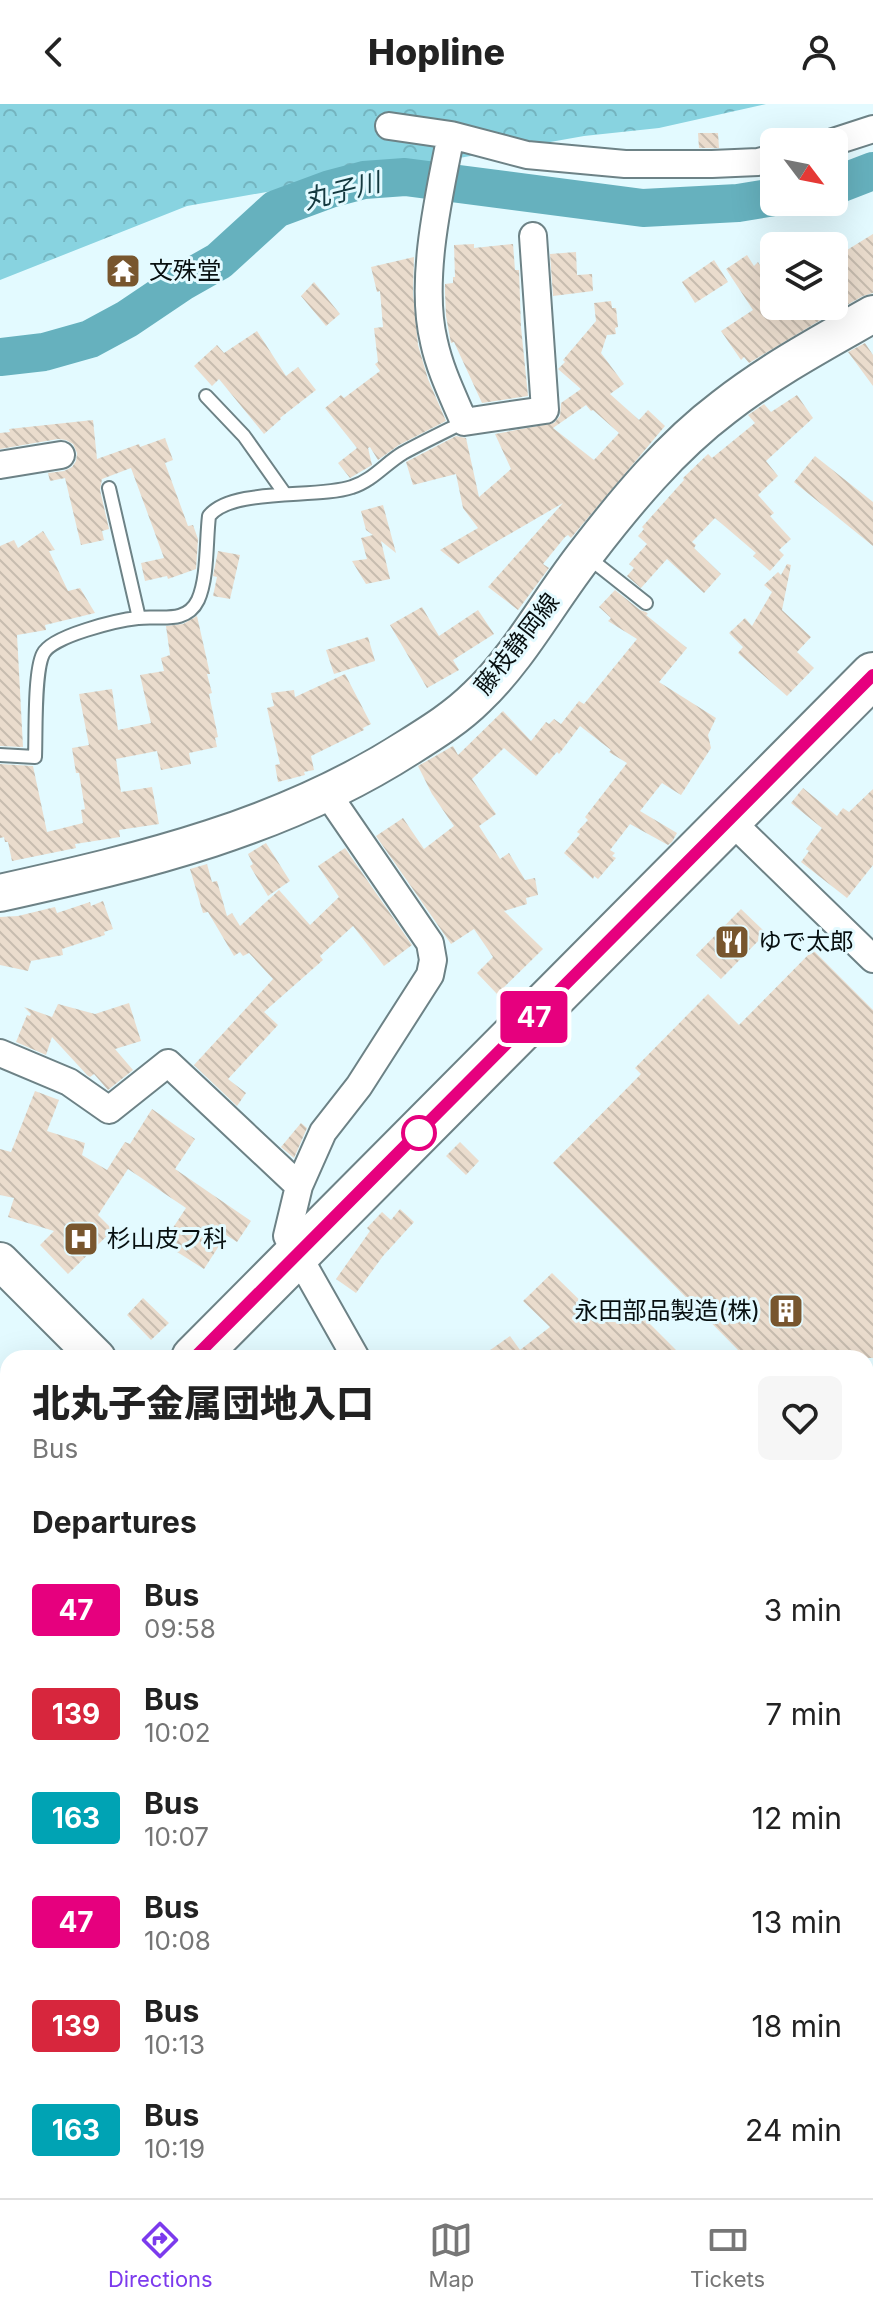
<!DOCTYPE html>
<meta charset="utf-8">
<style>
:root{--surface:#fff;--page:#f6f6f6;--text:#222;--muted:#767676;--line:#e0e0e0;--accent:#7c3aed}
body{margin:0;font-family:Inter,"Noto Sans JP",sans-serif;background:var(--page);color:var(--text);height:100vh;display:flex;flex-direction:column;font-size:30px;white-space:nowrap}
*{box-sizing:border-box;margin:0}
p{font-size:26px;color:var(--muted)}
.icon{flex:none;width:44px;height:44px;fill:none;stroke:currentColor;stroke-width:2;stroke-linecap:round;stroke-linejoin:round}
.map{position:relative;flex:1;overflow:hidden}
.sheet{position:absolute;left:0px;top:1246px;width:874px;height:848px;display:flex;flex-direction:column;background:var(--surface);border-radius:24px 24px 0 0;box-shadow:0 8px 32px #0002}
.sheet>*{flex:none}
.badge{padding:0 16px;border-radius:6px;font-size:28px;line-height:52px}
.needle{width:52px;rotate:122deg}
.tools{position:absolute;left:760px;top:24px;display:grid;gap:16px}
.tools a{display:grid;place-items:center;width:88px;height:88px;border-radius:12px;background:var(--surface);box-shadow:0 8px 32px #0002;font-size:40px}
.map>.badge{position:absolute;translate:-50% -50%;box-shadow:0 0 0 4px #fff}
h2{padding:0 32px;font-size:30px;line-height:72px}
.round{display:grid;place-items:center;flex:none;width:84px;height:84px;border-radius:12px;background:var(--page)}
.headline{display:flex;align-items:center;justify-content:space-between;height:136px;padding:0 32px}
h1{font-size:38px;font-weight:800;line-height:60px}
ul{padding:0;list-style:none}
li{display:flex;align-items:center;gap:24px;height:104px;padding:0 32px}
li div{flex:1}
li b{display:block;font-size:30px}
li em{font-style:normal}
li .badge{min-width:88px;font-weight:700;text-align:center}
header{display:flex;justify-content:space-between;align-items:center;height:104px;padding:0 32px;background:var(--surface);font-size:36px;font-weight:800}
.dock{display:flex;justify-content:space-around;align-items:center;height:112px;border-top:2px solid var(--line);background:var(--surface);font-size:22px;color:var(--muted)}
.dock a{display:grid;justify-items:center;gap:4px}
.dock .selected{color:var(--accent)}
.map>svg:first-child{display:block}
.forest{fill:url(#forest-crowns)}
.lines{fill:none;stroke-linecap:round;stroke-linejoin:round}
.stream{stroke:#66b1be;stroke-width:6}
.river{stroke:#66b1be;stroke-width:38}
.building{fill:url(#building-back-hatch);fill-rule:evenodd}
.lane-casing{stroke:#6d8286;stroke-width:16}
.street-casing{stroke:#6d8286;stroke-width:30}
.secondary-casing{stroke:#6d8286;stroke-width:40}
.highway-casing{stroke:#6d8286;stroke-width:48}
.lane{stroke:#fff;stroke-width:12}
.street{stroke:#fff;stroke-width:26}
.secondary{stroke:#fff;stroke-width:36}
.highway{stroke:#fff;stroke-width:44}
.line-casing{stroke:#fff;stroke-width:18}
.line{stroke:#e6007e;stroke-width:12}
.stop-dot{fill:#fff;stroke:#e6007e;stroke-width:4}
.labels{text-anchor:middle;stroke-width:6;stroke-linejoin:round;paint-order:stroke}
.poi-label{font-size:24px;fill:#070f10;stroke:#e3faff;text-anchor:start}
.street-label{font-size:24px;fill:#070f10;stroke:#e3faff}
.water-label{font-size:26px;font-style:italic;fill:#14393f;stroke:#e3faff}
</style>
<header><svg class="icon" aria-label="back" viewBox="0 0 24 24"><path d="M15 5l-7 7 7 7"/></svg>Hopline<svg class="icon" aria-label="person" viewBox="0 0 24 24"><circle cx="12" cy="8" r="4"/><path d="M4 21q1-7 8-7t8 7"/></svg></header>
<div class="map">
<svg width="873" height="2094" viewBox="0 0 873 2094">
<defs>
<pattern id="forest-crowns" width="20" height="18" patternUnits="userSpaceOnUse" patternTransform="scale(2)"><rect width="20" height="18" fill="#88d3e0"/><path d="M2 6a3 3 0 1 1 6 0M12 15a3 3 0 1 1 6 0" fill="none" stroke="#74b4bf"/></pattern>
<pattern id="building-back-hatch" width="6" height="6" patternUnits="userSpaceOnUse" patternTransform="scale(2)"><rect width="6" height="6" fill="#eadccd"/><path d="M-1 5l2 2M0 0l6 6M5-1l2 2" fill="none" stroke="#c7bcaf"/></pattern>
</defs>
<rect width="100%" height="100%" fill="#e3faff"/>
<path class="forest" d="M0,0H766L659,24L584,32L187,102L0,176Z"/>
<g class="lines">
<path class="stream" d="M0,1914L8,1906"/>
<path class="river" d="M834,82L873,67
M0,253L44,248L90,235L127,215L182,178L219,157L276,105L330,85L364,76L405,73L643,104L738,99L774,93
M866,1496L873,1489
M275,2094L283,2086"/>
</g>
<path class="building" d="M698,29H718L719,44H699Z
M873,130V189L863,192L824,214L749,259L744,253L741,256L721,227L753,206L726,165L747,151L754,162L758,158L762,165L774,157V202H834V154Z
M474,140V144L513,140L515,166H519L521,223L528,292L482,299L454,238L451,239L446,212L445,188V180L453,179V173H455L454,141Z
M576,148L577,171L592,170L593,187L553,192L550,150Z
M414,153L413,189L418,241L428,275L446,317L399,341L378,356L370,343L368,344L372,361L350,374L338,359L357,344L325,304L341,291L344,294L380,267L375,260L378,258L374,224L383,223L380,187L377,188L371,163Z
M714,156L728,178L695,199L682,178Z
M314,178L340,210L326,222L301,192Z
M611,197L612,204H616L618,223L615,224L616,230L607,231L601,249L624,280L610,290L639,316L648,306L665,322L571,434L568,431L565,433L543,460L549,464L518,506L488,483L563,399L458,460L440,446L478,424L463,404L456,370L413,381L406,358L456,332L466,334L479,393L511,365L495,330L554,319L560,312L561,299L581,285L558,265L565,258L563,256L596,217L594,199ZM586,301L591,307L593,306L619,329L594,356L553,324Z
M257,227L286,272L298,263L316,286L280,314L281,315L264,330L219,275L212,282L194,262L217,241L224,249Z
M865,239L873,251V282L848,248Z
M797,291L813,314L766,357L778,372L758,391L774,409L770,412L791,435L779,446L784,451L770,467L753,452L756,449L715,414L692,438L696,441L694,444L721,470L704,489L667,455L641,484L627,472L634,464L629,460L647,440L638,432L644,425L642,423L684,376L683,374L708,350L712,354L755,319L748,311L754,307L764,300L771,308Z
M93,316L97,355L139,340L140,343L165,334L173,356L165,359L188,422L193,421L198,435L196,465L168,475L167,472L145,477L141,459L164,454L131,364L102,375L100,386L109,425L102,427L104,436L81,441L65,374L50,377L48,369L64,367L72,363L76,357L77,349L73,340L66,336L58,335L0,345V329L10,328L9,325Z
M815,352L873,398V442L794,378Z
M383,401L396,449L381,437L390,475L366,480L352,457L367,455L361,434L373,431L366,426L361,407Z
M43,427L55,446L49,447L68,487L80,484L95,509L45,521L46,526L17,531L23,643L0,642V442L14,436L18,444Z
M218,447L240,451L230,495L213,492L217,473L213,472Z
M787,460L791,461L782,506L811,533L797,548L814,564L787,592L738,549L743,543L729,529L745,514L752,522L772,488L764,481L778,468L781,471Z
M615,486L640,506L646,508L648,510L646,511L687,544L659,578L716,614L708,631L711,644L681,691L662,679L640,707L677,729L672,738L668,741L630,720L610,746L615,749L612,752L616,754L598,775L594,772L593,775L564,749L580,730L577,728L588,716L585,713L627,659L609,648L611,646L580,622L559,650L557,648L536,672L504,644L472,675L496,710L479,722L500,755L509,749L525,776L535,774L538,791L526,794L527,800L504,807L543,845L497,890L477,869L493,853L474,825L451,840L376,732L403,714L424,745L454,722L432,690L418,662L453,642L458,651L503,607L531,637L546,618L549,620L554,615L561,620L579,597L584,600L637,535L608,517L611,514L599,503Z
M422,503L439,532L478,506L494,530L453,556L459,566L427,584L390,521Z
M197,512L210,570H207L212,589L209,590L218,633L215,634L217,643L189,649L191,660L161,666L157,647L116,655L121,688L152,683L159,720L119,726L120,733L75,740L76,744L12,757L8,738H5L4,733L0,734V660L33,662L47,728L83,719L81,706L85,705L79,669H76L72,644L89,641L79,590L112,585L118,626L151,619L140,571L164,567L161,554L170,551L166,522L183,520Z
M368,533L375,557L334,570L326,546Z
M345,570L371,620L363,624L364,626L311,652L314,666L304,668L305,671L278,678L275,661L280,660L267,604L274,602L271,589L294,586L295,593Z
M803,684L837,712L843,704L849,708L873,685V761L847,794L801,758L809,747L806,745L822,724L791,699Z
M266,739L290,777L268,792L250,762L253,760L248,750Z
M345,744L412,841L384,862L353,822L320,852L323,856L264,908L278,921L228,975L246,989L237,1002L194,961L273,875L249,849L243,852L240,848L234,852L208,808L203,809L190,765L207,760L212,778L217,777L227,812L232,809L240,822L279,786L310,821L339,793L318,762Z
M103,797L113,825L104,828L105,831L62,845L63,851L31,857L28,867L0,861V813L18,812L55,803L57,809L90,798L91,802Z
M741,805L766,829L721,875L696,851Z
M813,846L873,906V1254H746L553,1059L641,970L635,964L708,890L739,921Z
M129,899L141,937L115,945L133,966L108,986L94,970L90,973L87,971L52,933L46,951L16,938L27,911L30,912L31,910L24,903L52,913L58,900L95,910Z
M35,987L59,996L47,1027L85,1039L82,1051L107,1066L125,1038L130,1040L152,1005L195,1035L175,1065L251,1117L237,1138L226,1131L204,1165L163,1139L186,1104L128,1065L98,1111L113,1126L68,1170L40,1141L54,1127L8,1113L14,1094L0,1091V1045L11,1048Z
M301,1019L307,1024L294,1054L281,1043Z
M460,1038L479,1057L466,1071L446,1052Z
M400,1105L414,1118L383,1152L356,1189L336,1175L370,1127L367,1124L382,1108L391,1116Z
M552,1169L601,1217L624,1194L684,1254H479L510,1232L520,1246L550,1223L523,1197Z
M143,1194L169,1219L151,1236L127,1211Z"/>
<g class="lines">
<defs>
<path id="lane" d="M206,292L244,332L285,390
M109,384L139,514
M589,454L646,499
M0,651L35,653C36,630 34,568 43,550C51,532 118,516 138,514C159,511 186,521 198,496C208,474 206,437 209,412C232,383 317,395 352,383C372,377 386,359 403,349C423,338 444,328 464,318"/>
<path id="street" d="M389,22L451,31C439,91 419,177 434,238C440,266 453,292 464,318L545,306L533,132
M451,31L527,51L625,60H712L758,58L774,54
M833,38L873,25
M0,361L61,351
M327,689L430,839L433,856L430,871L359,982L323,1028L299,1082L287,1132L356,1254
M730,716L873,855
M0,949L69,978L109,1006L168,959L299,1082
M866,1886L873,1879
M242,2094L250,2086
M660,2094L668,2086"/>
<path id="secondary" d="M0,789C144,757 283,724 409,643C433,628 457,613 477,593C521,551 549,496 587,448C627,396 671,343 724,303C770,267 822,239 873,210
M0,1157L97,1254
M866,1460L873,1453
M0,1869L8,1877
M866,2015L873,2022
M218,2086L226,2094"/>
<path id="highway" d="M194,1254L873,571
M0,1452L8,1444"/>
</defs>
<use href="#lane" class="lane-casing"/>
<use href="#street" class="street-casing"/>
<use href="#secondary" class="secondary-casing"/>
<use href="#highway" class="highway-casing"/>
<use href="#lane" class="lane"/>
<use href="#street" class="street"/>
<use href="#secondary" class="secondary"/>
<use href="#highway" class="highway"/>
</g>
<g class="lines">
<defs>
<path id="line" d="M194,1254L873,571"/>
</defs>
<use href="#line" class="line-casing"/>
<use href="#line" class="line"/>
</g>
<defs>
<symbol id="temple-square" viewBox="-11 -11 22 22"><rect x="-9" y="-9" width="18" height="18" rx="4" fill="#78562e" stroke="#e3faff"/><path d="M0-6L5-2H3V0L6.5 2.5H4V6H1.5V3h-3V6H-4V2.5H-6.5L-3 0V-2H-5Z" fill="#fff"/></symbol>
<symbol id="restaurant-square" viewBox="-11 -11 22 22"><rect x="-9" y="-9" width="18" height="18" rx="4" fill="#78562e" stroke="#e3faff"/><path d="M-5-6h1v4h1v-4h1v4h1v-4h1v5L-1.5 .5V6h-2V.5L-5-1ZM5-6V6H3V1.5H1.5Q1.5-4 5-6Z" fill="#fff"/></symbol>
<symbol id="hospital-square" viewBox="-11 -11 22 22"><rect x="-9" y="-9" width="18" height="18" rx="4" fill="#78562e" stroke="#e3faff"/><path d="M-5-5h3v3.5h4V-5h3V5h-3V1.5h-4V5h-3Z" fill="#fff"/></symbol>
<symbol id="building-square" viewBox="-11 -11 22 22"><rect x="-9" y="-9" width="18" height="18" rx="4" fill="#78562e" stroke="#e3faff"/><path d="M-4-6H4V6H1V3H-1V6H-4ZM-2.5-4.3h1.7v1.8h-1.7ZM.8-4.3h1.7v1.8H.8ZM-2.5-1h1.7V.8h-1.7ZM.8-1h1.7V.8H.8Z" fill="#fff"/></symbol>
</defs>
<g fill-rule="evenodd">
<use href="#temple-square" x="103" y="147" width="40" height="40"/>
<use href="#restaurant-square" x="712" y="818" width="40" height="40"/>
<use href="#hospital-square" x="61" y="1115" width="40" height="40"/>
<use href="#building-square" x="766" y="1187" width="40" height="40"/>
</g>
<circle class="stop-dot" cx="419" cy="1029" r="16"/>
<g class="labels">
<g class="poi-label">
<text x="149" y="175">文殊堂</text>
<text x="758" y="846">ゆで太郎</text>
<text x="107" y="1143">杉山皮フ科</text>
<text x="760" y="1215" text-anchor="end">永田部品製造(株)</text>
</g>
<g class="street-label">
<text transform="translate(517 540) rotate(-52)" y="8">藤枝静岡線</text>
</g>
<g class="water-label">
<text transform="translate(342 87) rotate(-14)" y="9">丸子川</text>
</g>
</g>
</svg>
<div class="tools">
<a><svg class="needle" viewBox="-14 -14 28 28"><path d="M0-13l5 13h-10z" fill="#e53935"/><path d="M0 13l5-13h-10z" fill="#767676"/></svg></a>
<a><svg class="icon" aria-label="layers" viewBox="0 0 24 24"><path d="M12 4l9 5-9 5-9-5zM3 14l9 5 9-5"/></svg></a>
</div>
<b class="badge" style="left:534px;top:913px;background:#e6007e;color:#fff">47</b>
<section class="sheet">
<div class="headline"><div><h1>北丸子金属団地入口</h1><p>Bus</p></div><a class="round"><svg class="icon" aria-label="heart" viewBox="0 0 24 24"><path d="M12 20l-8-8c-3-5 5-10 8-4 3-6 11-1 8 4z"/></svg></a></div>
<h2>Departures</h2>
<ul>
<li><span class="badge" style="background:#e6007e;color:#fff">47</span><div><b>Bus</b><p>09:58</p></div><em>3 min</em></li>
<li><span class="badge" style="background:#d7263d;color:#fff">139</span><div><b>Bus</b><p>10:02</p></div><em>7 min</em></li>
<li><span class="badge" style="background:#00a3b4;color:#fff">163</span><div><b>Bus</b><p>10:07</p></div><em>12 min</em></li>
<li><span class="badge" style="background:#e6007e;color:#fff">47</span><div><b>Bus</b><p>10:08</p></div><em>13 min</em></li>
<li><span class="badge" style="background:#d7263d;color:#fff">139</span><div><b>Bus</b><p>10:13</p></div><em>18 min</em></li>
<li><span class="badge" style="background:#00a3b4;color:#fff">163</span><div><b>Bus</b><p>10:19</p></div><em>24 min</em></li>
</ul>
</section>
</div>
<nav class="dock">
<a class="selected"><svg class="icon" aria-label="directions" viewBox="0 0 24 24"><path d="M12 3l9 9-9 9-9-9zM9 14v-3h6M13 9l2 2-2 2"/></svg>Directions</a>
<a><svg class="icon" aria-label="map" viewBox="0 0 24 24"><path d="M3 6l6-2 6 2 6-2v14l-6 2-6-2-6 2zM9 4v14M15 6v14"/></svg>Map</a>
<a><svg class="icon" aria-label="tickets" viewBox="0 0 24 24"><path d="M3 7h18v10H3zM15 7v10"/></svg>Tickets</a>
</nav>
